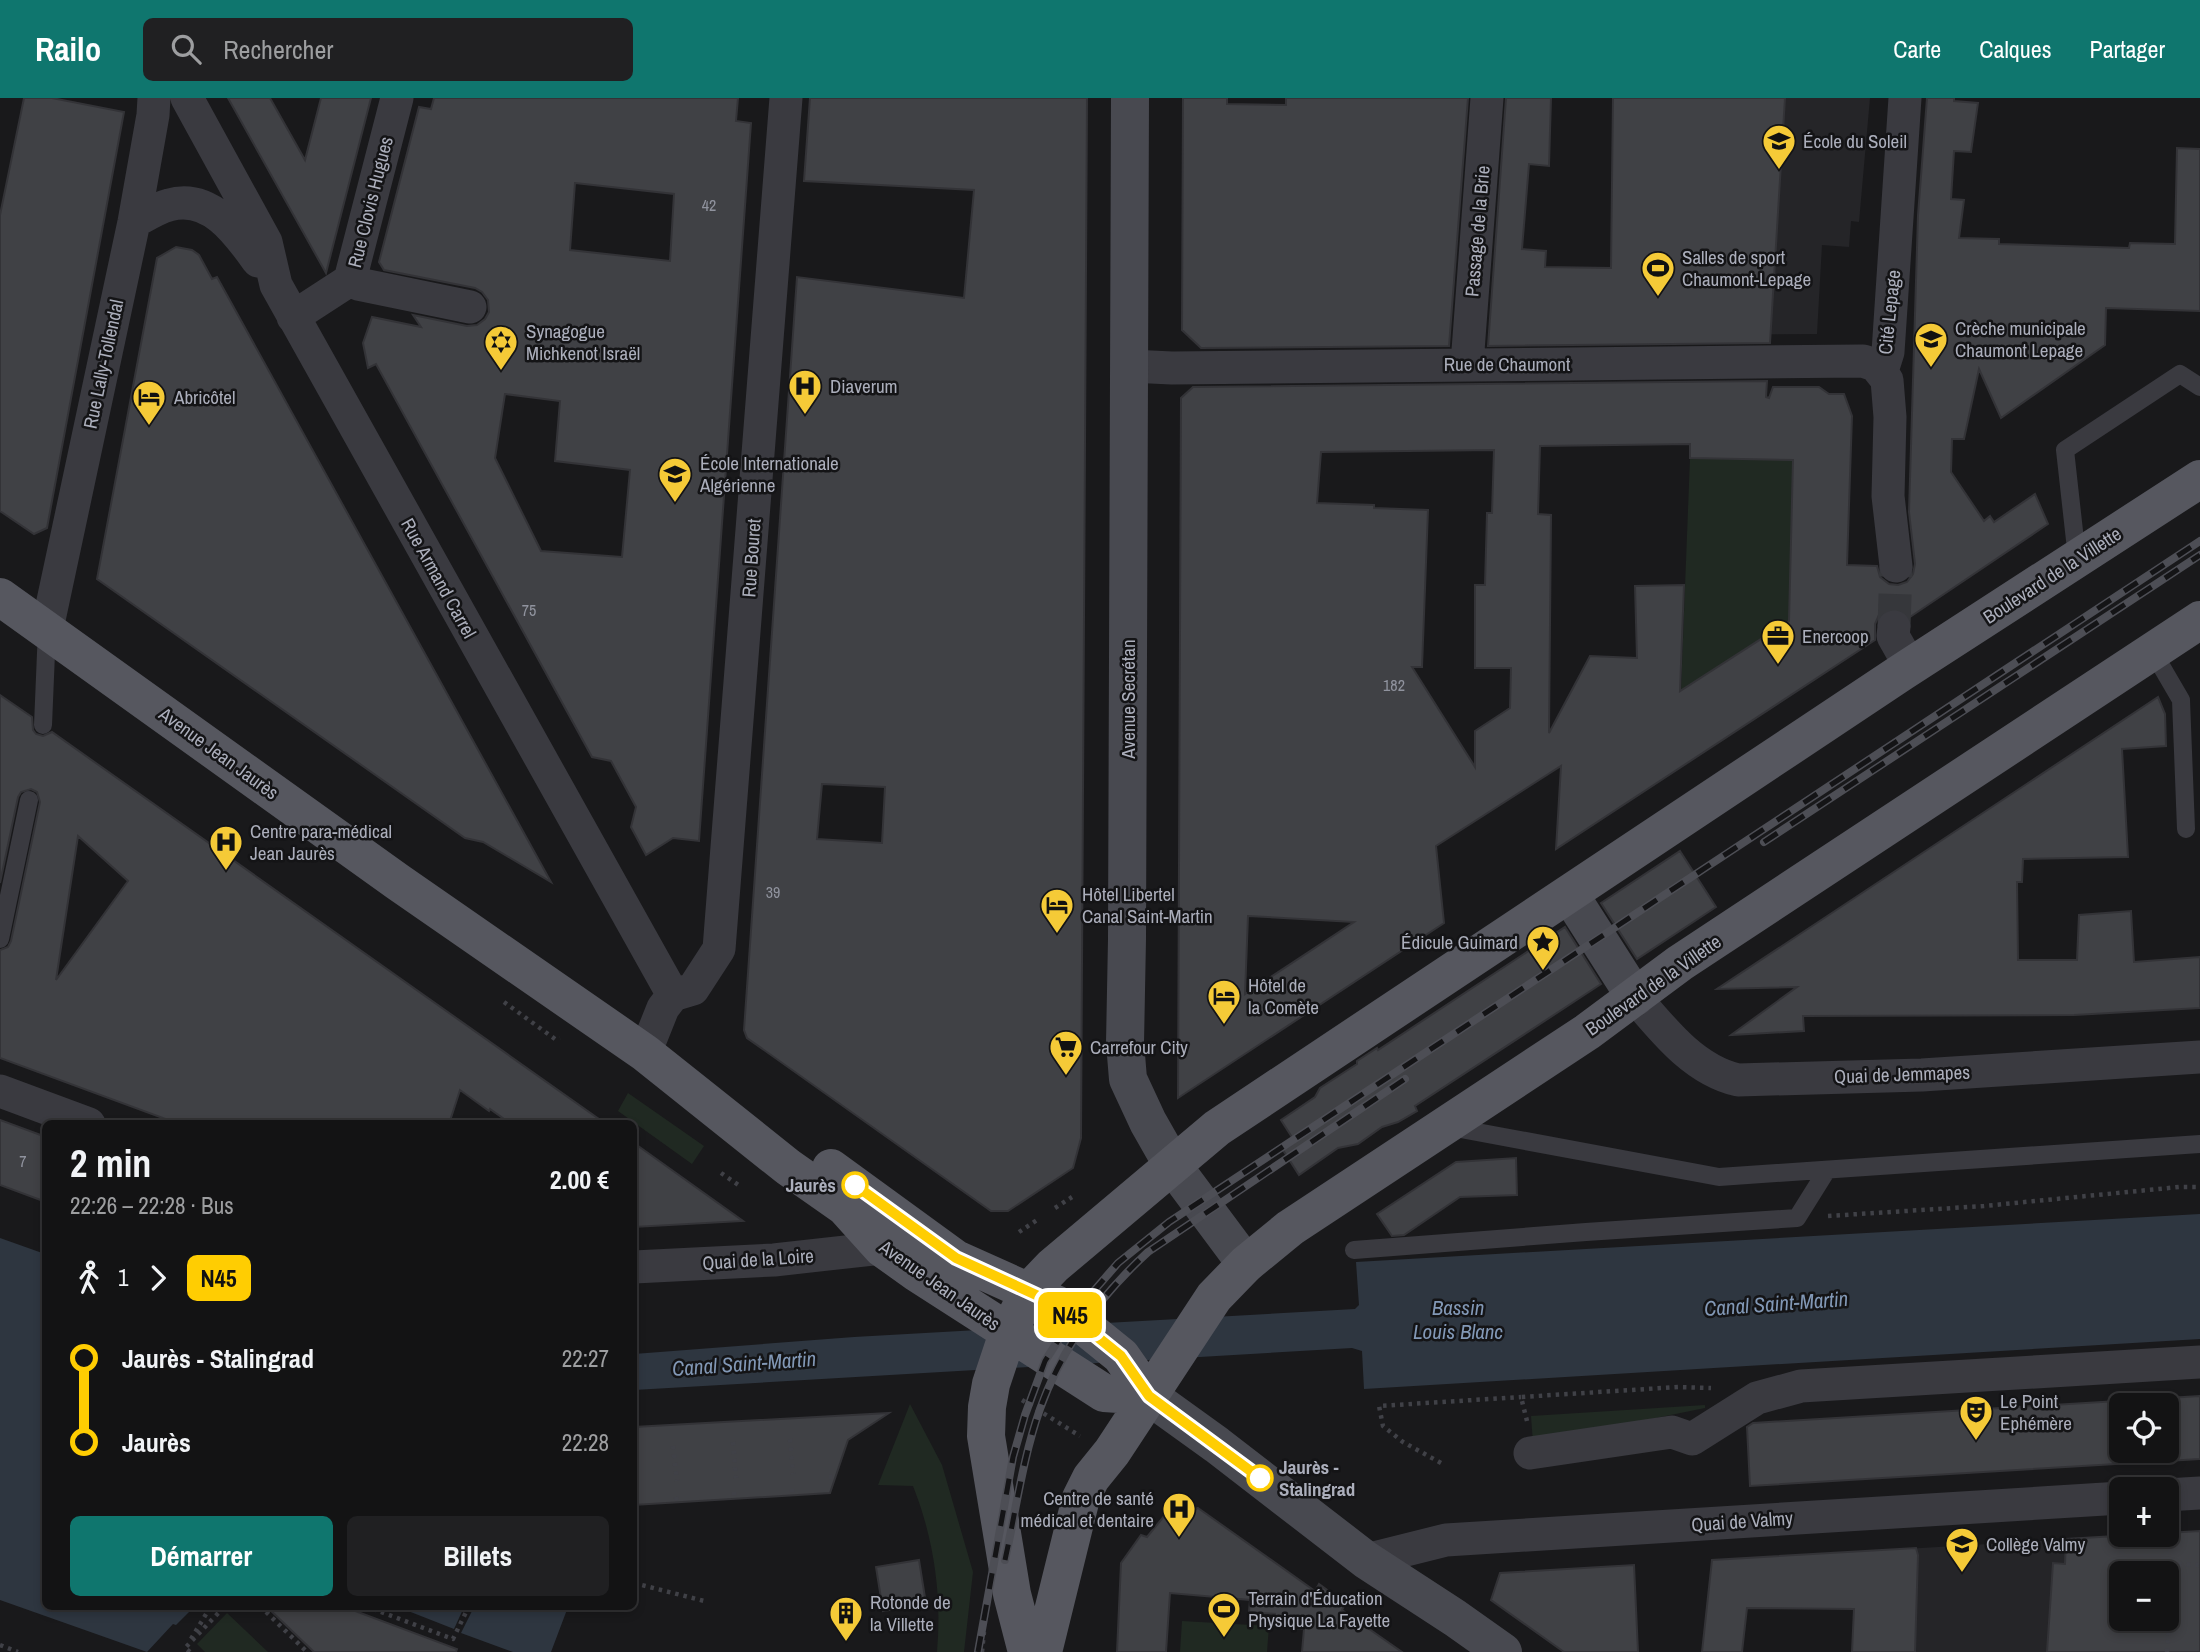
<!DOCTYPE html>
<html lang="fr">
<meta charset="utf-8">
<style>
:root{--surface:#131314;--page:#202022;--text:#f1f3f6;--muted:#9d9ea0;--line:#323234;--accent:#0f766e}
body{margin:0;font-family:"Archivo Narrow",sans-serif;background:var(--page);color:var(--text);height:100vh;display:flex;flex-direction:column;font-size:26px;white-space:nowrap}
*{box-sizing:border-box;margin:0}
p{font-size:23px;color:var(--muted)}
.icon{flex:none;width:38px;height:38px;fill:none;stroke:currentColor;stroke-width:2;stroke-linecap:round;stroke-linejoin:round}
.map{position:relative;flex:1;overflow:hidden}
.side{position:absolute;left:42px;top:1022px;width:595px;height:490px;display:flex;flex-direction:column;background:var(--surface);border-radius:10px;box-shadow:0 4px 10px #0003,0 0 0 2px var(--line)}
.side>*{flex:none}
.badge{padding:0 14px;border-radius:10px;font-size:24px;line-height:46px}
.tools{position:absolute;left:2109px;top:1295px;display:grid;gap:14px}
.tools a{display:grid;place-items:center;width:70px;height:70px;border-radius:10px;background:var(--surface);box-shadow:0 4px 10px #0003,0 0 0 2px var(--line);font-size:35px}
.map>.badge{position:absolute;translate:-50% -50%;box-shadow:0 0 0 4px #fff}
.legs{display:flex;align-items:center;gap:10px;height:77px;padding:0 28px;font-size:23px}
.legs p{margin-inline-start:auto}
.headline{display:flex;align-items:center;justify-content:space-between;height:119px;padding:0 28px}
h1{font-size:38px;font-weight:700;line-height:52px}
.button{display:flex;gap:14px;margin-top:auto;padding:14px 28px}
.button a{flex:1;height:80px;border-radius:10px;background:var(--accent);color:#fff;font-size:28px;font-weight:700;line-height:80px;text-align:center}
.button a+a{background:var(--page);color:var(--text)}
ul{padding:0 28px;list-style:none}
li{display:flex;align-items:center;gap:24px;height:84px;font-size:26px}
li i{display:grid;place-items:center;width:10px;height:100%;margin:0 9px;background:currentColor}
li i::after{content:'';width:18px;height:18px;margin:-9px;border:5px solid;border-radius:50%;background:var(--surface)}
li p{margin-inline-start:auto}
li:first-child i{background:linear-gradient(#0000 50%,currentColor 0)}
li:last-child i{background:linear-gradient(currentColor 50%,#0000 0)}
header{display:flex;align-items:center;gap:42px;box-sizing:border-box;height:98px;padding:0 35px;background:var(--accent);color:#fff}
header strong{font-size:33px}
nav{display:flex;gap:38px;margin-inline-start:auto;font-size:24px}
.search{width:490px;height:63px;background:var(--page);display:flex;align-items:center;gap:18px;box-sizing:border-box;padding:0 24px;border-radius:10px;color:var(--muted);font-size:26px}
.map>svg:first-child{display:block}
.built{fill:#252528}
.green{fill:#202922}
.water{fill:#2e3640}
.building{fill:#404145;stroke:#333337;stroke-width:2;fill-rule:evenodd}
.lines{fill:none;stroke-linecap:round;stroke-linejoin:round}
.street-tunnel{stroke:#36373b;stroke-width:33;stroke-dasharray:33 17;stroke-linecap:butt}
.path{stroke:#404147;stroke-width:4.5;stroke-dasharray:3.5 5;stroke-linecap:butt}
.lane{stroke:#3a3a40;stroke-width:18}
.street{stroke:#3a3a40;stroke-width:33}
.secondary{stroke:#484950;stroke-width:38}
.primary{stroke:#56575f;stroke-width:38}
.rail-casing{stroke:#4d4e55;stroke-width:8}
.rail{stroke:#141416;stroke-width:5;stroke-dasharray:16;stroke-linecap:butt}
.line-1-casing{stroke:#fff;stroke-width:16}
.line-1{stroke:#ffcd02;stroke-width:10}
.stop-1-dot{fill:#fff;stroke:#ffcd02;stroke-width:3.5}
.labels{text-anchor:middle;stroke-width:5;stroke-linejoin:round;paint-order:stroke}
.number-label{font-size:16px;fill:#90939e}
.poi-label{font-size:19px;fill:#abaebb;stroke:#141416;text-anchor:start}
.street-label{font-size:19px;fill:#abaebb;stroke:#141416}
.stop-label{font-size:19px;font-weight:bold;fill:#abaebb;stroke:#141416;text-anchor:end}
.water-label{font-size:21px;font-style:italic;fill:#8298b6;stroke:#141416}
</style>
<header>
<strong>Railo</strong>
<div class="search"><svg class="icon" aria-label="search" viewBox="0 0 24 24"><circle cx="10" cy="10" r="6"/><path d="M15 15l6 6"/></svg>Rechercher</div>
<nav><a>Carte</a><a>Calques</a><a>Partager</a></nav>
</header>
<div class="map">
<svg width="2200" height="1554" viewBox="0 0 2200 1554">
<rect width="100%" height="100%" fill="#19191b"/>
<path class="built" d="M1694,0H1870L1859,124L1851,123L1849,149L1822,147L1817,236L1691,237Z
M2072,1441L2065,1554H1852L1855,1454Z"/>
<path class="green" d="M1690,360L1793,362L1789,523L1681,593Z
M628,995L704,1048L692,1066L618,1013Z
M910,1306L942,1367L973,1474L964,1554H937C942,1497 934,1441 913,1388L878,1387Z
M1705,1307V1310L1533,1345L1531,1318Z
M227,1515L268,1554H205L197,1546Z
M1182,1523L1269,1528L1267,1554H1180Z"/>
<path class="water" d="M2200,1116V1241L1364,1291L1362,1253L1352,1250L634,1292V1256L854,1239L1355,1211L1359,1207L1356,1164Z
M0,1140L45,1156L46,1508L194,1509L176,1527L173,1526L147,1554L0,1502Z
M398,1509L464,1508V1509L454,1531Z
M474,1509V1508L568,1509L551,1554H513L461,1535Z"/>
<path class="building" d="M24,0H52L124,14L47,430L34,436L0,413V117Z
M228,0H270L305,62L321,0H371L326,175Z
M434,0H738L736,23L751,25L699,743L673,740L646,757L631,729L636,709L611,663L592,659L376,266L368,270L363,245L372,219L421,229L413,217L467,228L477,227L485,221L489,214L488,202L482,194L475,190L384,172L379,164L419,9L431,11ZM575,85L674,96L670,163L570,152ZM505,296L560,303L555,363L630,372L622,459L541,453L495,360Z
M810,0H1087L1081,1040L1073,1070L1008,1113H991L747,940L744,932L797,179L964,200L974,92L804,83ZM822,686L885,689L882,745L817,741Z
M1183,0H1227V6L1286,7V0H1468L1449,248L1201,250L1182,232Z
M1506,0H1551L1549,68L1529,66L1522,151L1546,153L1545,169L1611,170L1613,0H1785L1770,245L1488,248Z
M1927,0H1954V3L1978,5L1971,54L1954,53L1951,101L1964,102L1959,140L1999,141V146L2129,150L2130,145L2175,146L2177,50L2200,51V213L2106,210L2105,247L2001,320L1979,271L1964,341H1952L1951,374L1984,423L1990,418L1994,424L2035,396L2048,426L1910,519L1905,513L1897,510L1886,512L1879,517L1875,526V542L1556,751L1561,668L1436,748L1444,825L1178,1000L1181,300L1193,289L1767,283L1766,299L1769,300L1773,289H1819L1829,296H1844L1852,318L1847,467L1877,468L1880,479L1889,486L1898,487L1907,484L1913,476L1915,466L1909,414L1918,117ZM1690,346V360L1793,362L1789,523L1680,593L1684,487L1635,488L1637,560L1590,558L1549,635L1551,417L1538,416L1540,348ZM1494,352L1492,415H1487L1485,487H1475V570H1511L1510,610L1475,633V669L1412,569H1422L1428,412L1374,410V407L1317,405L1321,354ZM1248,818L1354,824L1245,896Z
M176,149L192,152L199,157L212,181L217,179L551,784L483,744L465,740L97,481L157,160Z
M0,597L32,619L33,632L36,636L43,638L52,634L606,1026H511L490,1011L489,1013L460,992L449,1026H179L0,960V852L8,849L11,843L40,704L37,694L31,691L21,694L18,699L0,785ZM78,738L128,783L56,882Z
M2158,599L2165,616L2166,648L2122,651L2128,759L2023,761L2022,784H2017L2018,862H2077L2079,817L2131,813L2134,864L2200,859V910L2074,917L1803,918L1804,933L1731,937L1797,889L1717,891Z
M1680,753L1716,809L1637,861L1601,805Z
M1565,829L1601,886L1415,1008L1417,1013L1398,1024L1382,1029L1358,1046L1338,1050L1299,1077L1283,1052L1295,1044L1281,1022L1315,999L1320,990L1357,966V963L1377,950L1378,952Z
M0,1022L46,1039V1104L0,1087Z
M634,1045L743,1123L634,1129Z
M1516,1060L1517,1097L1460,1099L1404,1137L1392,1138L1377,1116L1456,1064Z
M2200,1298V1361L1750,1388L1747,1329L1753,1325ZM2121,1307H2166V1353H2121Z
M889,1315L848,1342L830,1395L634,1407V1329Z
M1198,1410L1315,1493L1319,1486L1338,1500V1503L1344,1508L1342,1512L1402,1554H1302L1304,1531L1274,1529L1275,1516L1249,1514L1250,1502L1170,1495L1166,1554H1117L1121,1465L1141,1437L1147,1439L1165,1417L1171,1413L1184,1416Z
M2200,1433V1554H2047L2053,1465L2065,1466L2066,1441ZM2121,1475H2166V1521H2121Z
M1916,1450L1918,1457L1915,1554H1852L1854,1511L1747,1510L1742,1554H1702L1712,1462Z
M919,1462L926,1506L883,1513L876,1469Z
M1634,1467L1638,1554H1564L1491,1502L1500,1475Z
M266,1508H342L457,1551L456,1554H314Z"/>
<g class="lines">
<path class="street-tunnel" d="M1894,529L1896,468"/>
<path class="path" d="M504,904L555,941L560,940
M721,1075L740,1088
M1055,1110L1072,1099
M1828,1118L1984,1108L2179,1089H2200
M1019,1134L1037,1122
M1022,1302L1080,1338
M1527,1323L1521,1299L1678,1289L1711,1290
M790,1341L793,1376
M733,1344L736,1380
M673,1348L677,1383
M1441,1365L1403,1344L1383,1328L1379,1308L1521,1299
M829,1379H836
M792,1391V1397
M734,1394V1401
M676,1399L677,1404
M634,1485L708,1504
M260,1508L307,1554
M273,1508L277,1512
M365,1508L453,1541L469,1508
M191,1541L211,1508
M0,1547L18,1554
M190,1554L185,1550L225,1508
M982,1554L984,1534
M2167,1554L2173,1466L2200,1467"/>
<path class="lane" d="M2077,460L2065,352L2180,276L2200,289
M2153,554L2181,602L2186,731
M43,627L47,531
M0,841L29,702
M1450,1029L1719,1079L2200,1046
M1354,1152L1586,1134L1797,1120L1827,1072"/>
<path class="street" d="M187,0L266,144L276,187L673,897
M134,124C145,118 157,110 169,107C210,95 238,135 258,163
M350,182L358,186L470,209
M293,219L350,182L397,0
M1467,266L1487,0
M1130,268L1172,270L1863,263L1875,267L1887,282L1890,319L1888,398L1896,468
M1882,273L1888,254L1905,0
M1894,529L1893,538L1910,568
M47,531L134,124L153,17L154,0
M673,897L693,891L719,851L786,0
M1635,899C1663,932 1694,972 1738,982L1922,977L2200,959
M645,955L663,910L673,897
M0,993L89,1026
M634,1169L774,1162L882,1150
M1530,1355L1672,1334L1692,1341L1757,1300L1801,1288L2200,1264
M2166,1397L2200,1395
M1366,1462L1446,1442L2121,1400"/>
<path class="secondary" d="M1130,0L1127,841L1125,945L1128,981L1148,1024L1173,1068L1246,1166
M1570,797L1635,899
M1149,1298L1217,1347L1366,1462L1455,1520L1503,1554"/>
<path class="primary" d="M0,499L398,784L645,955L788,1069L845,1109L882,1150L917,1175L1104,1295L1149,1298
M831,1070L956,1161L1058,1207L1121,1258L1149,1298
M1027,1554L1012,1496L986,1338L987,1309L991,1286L1008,1235L1029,1193L1053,1168L1217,1030L1902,574L2200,381
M1043,1554L1081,1400L1091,1380L1112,1354L1214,1199L1246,1166L1290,1130L1587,934L1680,865L2200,522"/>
<defs>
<path id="rail" d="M1764,744L2200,457
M1005,1462C1016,1412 1023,1359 1040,1311C1062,1249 1101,1197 1148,1154L1405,981
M978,1554L1013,1359L1025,1317L1045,1263L1079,1210L1118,1165L1169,1124L1219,1091L2200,443"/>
</defs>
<use href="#rail" class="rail-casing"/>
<use href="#rail" class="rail"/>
</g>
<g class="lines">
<defs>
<path id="line-1" d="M855,1087L956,1160L1058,1207L1121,1258L1149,1298L1260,1380"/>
</defs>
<use href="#line-1" class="line-1-casing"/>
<use href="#line-1" class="line-1"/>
</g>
<defs>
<symbol id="school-pin" viewBox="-11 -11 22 30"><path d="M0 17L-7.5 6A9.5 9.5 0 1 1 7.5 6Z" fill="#f5ca37" stroke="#141416"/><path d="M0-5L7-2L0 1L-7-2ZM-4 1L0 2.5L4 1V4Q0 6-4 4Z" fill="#111"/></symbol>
<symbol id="stadium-pin" viewBox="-11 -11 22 30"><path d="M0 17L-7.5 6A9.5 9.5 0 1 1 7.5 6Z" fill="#f5ca37" stroke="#141416"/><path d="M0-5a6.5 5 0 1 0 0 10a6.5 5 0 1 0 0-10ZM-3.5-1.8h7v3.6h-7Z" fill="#111"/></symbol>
<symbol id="synagogue-pin" viewBox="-11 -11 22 30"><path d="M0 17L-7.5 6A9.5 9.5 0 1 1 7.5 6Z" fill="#f5ca37" stroke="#141416"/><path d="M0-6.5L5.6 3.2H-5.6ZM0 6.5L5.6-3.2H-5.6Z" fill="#111"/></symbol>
<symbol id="hospital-pin" viewBox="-11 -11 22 30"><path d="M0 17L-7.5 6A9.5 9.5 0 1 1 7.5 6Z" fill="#f5ca37" stroke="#141416"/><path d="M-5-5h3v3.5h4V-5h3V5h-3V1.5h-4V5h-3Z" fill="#111"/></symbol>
<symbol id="hotel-pin" viewBox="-11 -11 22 30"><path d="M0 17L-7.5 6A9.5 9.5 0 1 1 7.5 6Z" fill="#f5ca37" stroke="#141416"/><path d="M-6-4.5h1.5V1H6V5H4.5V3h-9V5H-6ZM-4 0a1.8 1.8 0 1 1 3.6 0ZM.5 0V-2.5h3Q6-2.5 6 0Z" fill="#111"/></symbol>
<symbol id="office-pin" viewBox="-11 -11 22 30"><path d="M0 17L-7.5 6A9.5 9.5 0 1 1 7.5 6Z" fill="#f5ca37" stroke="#141416"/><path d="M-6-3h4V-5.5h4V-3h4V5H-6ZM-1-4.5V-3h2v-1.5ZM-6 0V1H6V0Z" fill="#111"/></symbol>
<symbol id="sight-pin" viewBox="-11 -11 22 30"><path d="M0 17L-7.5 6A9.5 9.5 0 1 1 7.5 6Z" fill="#f5ca37" stroke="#141416"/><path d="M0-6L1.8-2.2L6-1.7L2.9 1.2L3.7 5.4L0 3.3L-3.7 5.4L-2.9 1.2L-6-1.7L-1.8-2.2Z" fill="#111"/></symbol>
<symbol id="supermarket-pin" viewBox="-11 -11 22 30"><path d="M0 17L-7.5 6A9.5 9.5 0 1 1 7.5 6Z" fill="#f5ca37" stroke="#141416"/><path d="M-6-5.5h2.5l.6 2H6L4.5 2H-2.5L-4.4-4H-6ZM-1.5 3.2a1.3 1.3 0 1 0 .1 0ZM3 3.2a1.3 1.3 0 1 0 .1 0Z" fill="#111"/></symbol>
<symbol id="theatre-pin" viewBox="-11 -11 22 30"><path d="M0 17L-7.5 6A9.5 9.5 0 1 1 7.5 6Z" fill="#f5ca37" stroke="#141416"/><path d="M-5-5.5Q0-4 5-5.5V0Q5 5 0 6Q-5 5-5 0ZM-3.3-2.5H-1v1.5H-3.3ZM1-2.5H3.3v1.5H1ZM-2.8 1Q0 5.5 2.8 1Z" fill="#111"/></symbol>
<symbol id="building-pin" viewBox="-11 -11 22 30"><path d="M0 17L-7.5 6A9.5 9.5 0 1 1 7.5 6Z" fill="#f5ca37" stroke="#141416"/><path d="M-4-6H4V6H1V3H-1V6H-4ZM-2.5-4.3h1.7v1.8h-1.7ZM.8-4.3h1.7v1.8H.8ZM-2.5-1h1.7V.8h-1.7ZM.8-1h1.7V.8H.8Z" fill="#111"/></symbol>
</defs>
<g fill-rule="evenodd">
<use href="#school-pin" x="1760" y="24" width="38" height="52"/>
<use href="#stadium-pin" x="1639" y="151" width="38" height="52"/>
<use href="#school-pin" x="1912" y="222" width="38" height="52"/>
<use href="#synagogue-pin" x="482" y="225" width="38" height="52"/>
<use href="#hospital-pin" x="786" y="269" width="38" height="52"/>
<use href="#hotel-pin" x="130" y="280" width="38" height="52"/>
<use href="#school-pin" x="656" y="357" width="38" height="52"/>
<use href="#office-pin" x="1759" y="519" width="38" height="52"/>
<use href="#hospital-pin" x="207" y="725" width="38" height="52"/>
<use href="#hotel-pin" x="1038" y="788" width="38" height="52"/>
<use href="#sight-pin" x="1524" y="825" width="38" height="52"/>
<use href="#hotel-pin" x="1205" y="879" width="38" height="52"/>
<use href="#supermarket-pin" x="1047" y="930" width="38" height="52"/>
<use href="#theatre-pin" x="1957" y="1295" width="38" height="52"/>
<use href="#hospital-pin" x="1160" y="1392" width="38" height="52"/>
<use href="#school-pin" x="1943" y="1427" width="38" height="52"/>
<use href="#stadium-pin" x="1205" y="1492" width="38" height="52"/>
<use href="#building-pin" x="827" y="1496" width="38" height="52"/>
</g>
<g class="stop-1-dot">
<circle cx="855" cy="1087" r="12"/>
<circle cx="1260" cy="1380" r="12"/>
</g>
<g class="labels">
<g class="number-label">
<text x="709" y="113">42</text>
<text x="529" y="518">75</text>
<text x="1394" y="593">182</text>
<text x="773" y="800">39</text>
<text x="23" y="1069">7</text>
</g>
<g class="poi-label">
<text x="1803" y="50">École du Soleil</text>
<text x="1682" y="166">Salles de sport<tspan x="1682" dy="22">Chaumont-Lepage</tspan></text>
<text x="1955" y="237">Crèche municipale<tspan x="1955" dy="22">Chaumont Lepage</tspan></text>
<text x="526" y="240">Synagogue<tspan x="526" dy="22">Michkenot Israël</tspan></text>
<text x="830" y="295">Diaverum</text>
<text x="174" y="306">Abricôtel</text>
<text x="700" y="372">École Internationale<tspan x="700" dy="22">Algérienne</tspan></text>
<text x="1802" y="545">Enercoop</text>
<text x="250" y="740">Centre para-médical<tspan x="250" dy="22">Jean Jaurès</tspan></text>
<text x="1082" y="803">Hôtel Libertel<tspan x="1082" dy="22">Canal Saint-Martin</tspan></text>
<text x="1518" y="851" text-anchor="end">Édicule Guimard</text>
<text x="1248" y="894">Hôtel de<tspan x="1248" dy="22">la Comète</tspan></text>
<text x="1090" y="956">Carrefour City</text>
<text x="2000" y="1310">Le Point<tspan x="2000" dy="22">Ephémère</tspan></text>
<text x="1154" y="1407" text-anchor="end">Centre de santé<tspan x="1154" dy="22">médical et dentaire</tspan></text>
<text x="1986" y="1453">Collège Valmy</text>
<text x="1248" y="1507">Terrain d'Éducation<tspan x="1248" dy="22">Physique La Fayette</tspan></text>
<text x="870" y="1511">Rotonde de<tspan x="870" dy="22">la Villette</tspan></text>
</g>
<g class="street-label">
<text transform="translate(370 104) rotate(-76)" y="7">Rue Clovis Hugues</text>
<text transform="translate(1477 133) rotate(-85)" y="7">Passage de la Brie</text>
<text transform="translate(1889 214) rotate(-84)" y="7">Cité Lepage</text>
<text transform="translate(103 266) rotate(-78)" y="7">Rue Lally-Tollendal</text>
<text x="1507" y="273">Rue de Chaumont</text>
<text transform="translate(751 460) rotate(-86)" y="7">Rue Bouret</text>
<text transform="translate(2052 477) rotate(-33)" y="7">Boulevard de la Villette</text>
<text transform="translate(439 480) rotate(61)" y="7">Rue Armand Carrel</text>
<text transform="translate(1128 601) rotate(-90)" y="7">Avenue Secrétan</text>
<text transform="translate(219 655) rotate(36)" y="7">Avenue Jean Jaurès</text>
<text transform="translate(1653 887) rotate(-35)" y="7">Boulevard de la Villette</text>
<text transform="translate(1902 976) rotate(-2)" y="7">Quai de Jemmapes</text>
<text transform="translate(758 1161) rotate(-4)" y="7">Quai de la Loire</text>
<text transform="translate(940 1187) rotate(35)" y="7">Avenue Jean Jaurès</text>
<text transform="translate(1742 1423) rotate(-4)" y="7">Quai de Valmy</text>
</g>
<g class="stop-label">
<text x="836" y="1094">Jaurès</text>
<text x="1279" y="1376" text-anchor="start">Jaurès -<tspan x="1279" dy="22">Stalingrad</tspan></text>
</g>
<g class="water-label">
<text transform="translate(1776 1206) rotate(-4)" y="7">Canal Saint-Martin</text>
<text x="1458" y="1217">Bassin<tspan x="1458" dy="24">Louis Blanc</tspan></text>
<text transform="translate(744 1266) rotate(-4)" y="7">Canal Saint-Martin</text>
</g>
</g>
</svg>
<div class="tools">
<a><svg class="icon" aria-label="locate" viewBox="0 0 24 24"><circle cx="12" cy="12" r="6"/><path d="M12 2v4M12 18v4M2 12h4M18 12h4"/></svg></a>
<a>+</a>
<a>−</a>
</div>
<b class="badge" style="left:1070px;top:1217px;background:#ffcd02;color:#111">N45</b>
<section class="side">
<div class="headline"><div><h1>2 min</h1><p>22:26 – 22:28 · Bus</p></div><b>2.00 €</b></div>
<div class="legs"><svg class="icon" aria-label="walk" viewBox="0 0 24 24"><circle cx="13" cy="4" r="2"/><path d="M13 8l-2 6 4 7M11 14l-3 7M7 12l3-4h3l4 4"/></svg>1<svg class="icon" aria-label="forward" viewBox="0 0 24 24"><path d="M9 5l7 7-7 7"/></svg><b class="badge" style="background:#ffcd02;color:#111">N45</b></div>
<ul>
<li><i style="color:#ffcd02"></i><b>Jaurès - Stalingrad</b><p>22:27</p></li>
<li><i style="color:#ffcd02"></i><b>Jaurès</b><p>22:28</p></li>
</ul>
<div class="button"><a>Démarrer</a><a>Billets</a></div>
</section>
</div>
